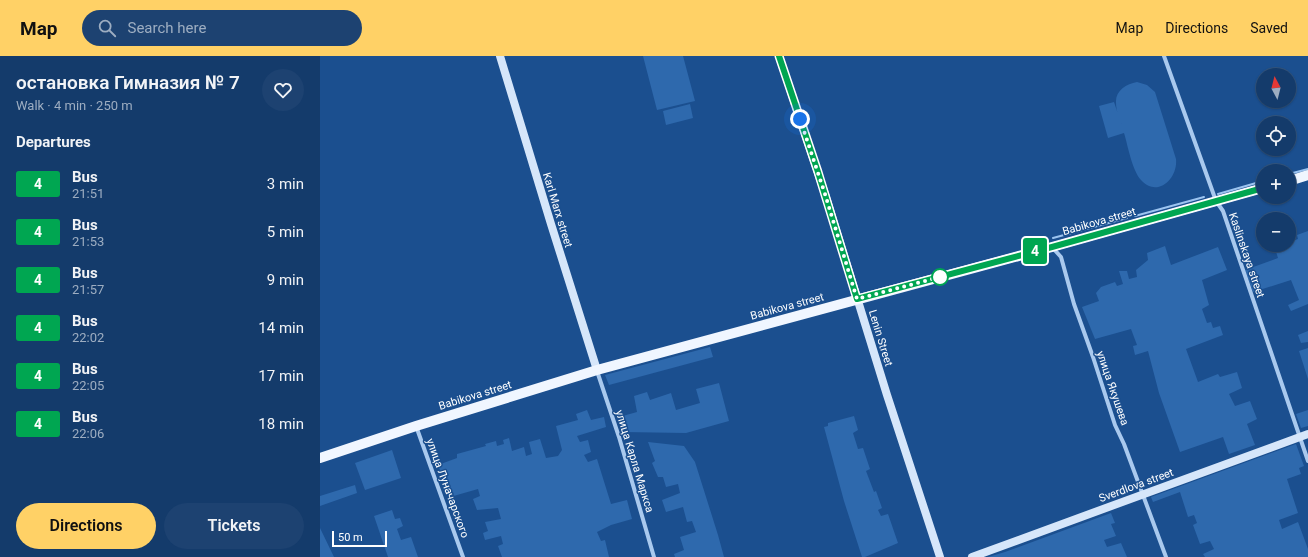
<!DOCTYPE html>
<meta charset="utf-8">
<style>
:root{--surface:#143b6b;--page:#1d4271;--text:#f1f3f6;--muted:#9dadc1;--line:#33557e;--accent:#ffd166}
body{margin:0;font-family:Roboto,sans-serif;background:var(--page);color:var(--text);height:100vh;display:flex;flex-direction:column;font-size:15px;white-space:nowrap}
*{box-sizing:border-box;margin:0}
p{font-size:13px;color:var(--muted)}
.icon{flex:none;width:22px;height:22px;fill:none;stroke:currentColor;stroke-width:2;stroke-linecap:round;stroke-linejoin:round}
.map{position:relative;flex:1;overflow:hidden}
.sheet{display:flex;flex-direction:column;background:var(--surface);width:320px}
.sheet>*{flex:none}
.badge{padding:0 8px;border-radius:3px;font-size:14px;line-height:26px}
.needle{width:26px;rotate:353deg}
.controls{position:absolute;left:936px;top:12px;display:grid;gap:8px}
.controls a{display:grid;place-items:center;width:40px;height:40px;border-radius:50%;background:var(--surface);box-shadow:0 1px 3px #0004,0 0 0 1px var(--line);font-size:20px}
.scale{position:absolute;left:12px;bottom:10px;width:55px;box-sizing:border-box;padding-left:4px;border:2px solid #fff;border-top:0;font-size:11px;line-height:14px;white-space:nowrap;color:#fff;-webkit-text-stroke:3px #1b4f8f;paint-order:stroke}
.you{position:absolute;width:20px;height:20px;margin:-10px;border:3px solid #fff;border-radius:50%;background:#1a73e8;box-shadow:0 0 0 6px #1a73e833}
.map>.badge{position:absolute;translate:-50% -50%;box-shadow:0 0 0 2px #fff}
h2{padding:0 16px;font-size:15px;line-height:36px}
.round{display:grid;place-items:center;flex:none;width:42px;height:42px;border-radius:21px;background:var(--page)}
.headline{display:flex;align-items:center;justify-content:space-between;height:68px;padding:0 16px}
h1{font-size:19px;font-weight:600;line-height:30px}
.primary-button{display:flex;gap:8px;margin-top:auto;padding:8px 16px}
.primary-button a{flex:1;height:46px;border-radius:24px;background:var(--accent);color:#111;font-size:16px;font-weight:600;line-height:46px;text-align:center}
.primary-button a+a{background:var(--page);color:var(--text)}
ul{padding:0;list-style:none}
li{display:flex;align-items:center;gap:12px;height:48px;padding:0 16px}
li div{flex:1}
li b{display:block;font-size:15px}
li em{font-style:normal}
li .badge{min-width:44px;font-weight:700;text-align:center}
header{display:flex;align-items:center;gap:24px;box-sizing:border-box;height:56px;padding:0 20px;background:var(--accent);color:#111}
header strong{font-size:19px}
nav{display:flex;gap:22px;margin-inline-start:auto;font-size:14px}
.search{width:280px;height:36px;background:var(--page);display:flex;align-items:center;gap:10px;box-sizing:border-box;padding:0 14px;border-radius:22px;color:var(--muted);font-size:15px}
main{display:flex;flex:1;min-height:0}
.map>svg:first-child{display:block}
.green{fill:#2e69ad}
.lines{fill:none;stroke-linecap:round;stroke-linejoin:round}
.stream{stroke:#9cc4f0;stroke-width:2}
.street{stroke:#a9c9ee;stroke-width:4}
.secondary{stroke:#d6e6fa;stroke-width:8}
.primary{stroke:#f0f6ff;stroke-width:10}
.line-casing{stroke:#fff;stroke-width:9}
.line{stroke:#00a651;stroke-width:6}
.walk{stroke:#fff;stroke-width:4;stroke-dasharray:0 7.2}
.stop-dot{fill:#fff;stroke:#00a651;stroke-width:2}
.labels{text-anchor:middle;stroke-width:3;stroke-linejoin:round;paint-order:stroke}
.street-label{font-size:11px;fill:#fff;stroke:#1b4f8f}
</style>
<header>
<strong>Map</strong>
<div class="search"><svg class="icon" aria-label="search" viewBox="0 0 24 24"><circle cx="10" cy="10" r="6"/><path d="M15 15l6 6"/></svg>Search here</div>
<nav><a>Map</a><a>Directions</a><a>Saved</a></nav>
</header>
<main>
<section class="sheet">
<div class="headline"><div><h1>остановка Гимназия № 7</h1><p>Walk · 4 min · 250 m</p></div><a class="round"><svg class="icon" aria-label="heart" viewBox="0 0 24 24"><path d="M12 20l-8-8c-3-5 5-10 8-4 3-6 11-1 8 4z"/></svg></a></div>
<h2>Departures</h2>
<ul>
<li><span class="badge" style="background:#00a651;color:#fff">4</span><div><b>Bus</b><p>21:51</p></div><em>3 min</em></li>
<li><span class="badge" style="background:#00a651;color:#fff">4</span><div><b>Bus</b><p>21:53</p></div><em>5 min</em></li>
<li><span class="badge" style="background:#00a651;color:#fff">4</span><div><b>Bus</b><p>21:57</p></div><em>9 min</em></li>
<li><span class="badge" style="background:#00a651;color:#fff">4</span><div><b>Bus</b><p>22:02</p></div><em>14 min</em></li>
<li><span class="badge" style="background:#00a651;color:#fff">4</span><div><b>Bus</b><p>22:05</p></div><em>17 min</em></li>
<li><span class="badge" style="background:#00a651;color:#fff">4</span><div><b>Bus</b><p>22:06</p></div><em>18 min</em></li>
</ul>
<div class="primary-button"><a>Directions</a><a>Tickets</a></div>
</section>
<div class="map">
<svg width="988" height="501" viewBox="0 0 988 501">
<rect width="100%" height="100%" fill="#1b4f8f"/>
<path class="green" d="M323,0H363L375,45L337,54Z
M817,26L827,29L835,36L856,103C858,123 837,142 821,124C812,114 808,90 804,77L788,82L779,50L794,46L802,70C800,63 796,55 796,47C795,35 806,28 817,26Z
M370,48L373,62L346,69L343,55Z
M988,175V248L971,255L968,249L979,244L971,224L933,236L925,214L958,202L954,189H969V186L978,183L977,179Z
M845,190L851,209L898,191L907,214L882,224L889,249L882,253L887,267L891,266L893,272L900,270L903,279L866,293L878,326L898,318L900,321L917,316L922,332L909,338L915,350L930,345L937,363L927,368L935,389L909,398L903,381L860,396L839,337L828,295L815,299L813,290L817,289L811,273L775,283L762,251L779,245L776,237L781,231L795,226L797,230L803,228L799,215H807L809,223L817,221L816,214L828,204L827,197Z
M988,275V286L981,287L978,279Z
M390,291L393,301L289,329L285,319Z
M988,292V323L979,295Z
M399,327L409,365L366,377L303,376L299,361L317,356L314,340L327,336L330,344L351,337L356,354L380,347L376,333Z
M267,354L271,364L284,361L286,371L257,380L260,386L268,384L271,396L264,399L268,406L277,403L291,448L307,444L312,463L291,469L277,476L281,485L285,484L289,501H182L178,490L183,488L181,480L165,484L163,477L168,475L165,466L181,463L178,452L157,454L153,443L160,440L158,433L130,441L118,409L137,402V398L166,390L165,388L176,385L177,390L184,388L183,384L189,382L192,395L204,391L206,400L212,398L209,386L220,383L226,402L238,400L242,394L236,370L258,364L256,358Z
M988,354V370L981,372L976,358Z
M534,360L538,374L533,377L538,393L543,392L550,413L546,415L554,436L556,435L562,452L558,454L561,460L568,458L578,487L545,501H542L524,445L504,371L508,370V367Z
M328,386L364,390L375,406L398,479L404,501H355L354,498L364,494L360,481L376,476L372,465L367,466L363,451L346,456L342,444L360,437L358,428L346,431L343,421H338L332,407L335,405Z
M976,388L984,410L979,412L981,418L967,423L978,457L959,464L962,473L978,466L988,493V501H885L883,498L894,493L890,485L880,488L873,469L877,467L874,459L868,461L860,436L833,446L831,441Z
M72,394L81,422L45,434L35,407Z
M35,429L37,437L0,450V440Z
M72,454L75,463L80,462L83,470L77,473L81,484L91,481L98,501H68L54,460Z
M791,457L795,467L791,468L796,480L784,484L787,491L801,487L807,501H668L685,496Z
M0,472L14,501H0Z"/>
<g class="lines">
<path class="stream" d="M969,118L988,113
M898,138L943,125
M815,160L884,141
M733,182L807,162
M705,190L724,185"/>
<path class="street" d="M844,0L896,145L903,155L988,405
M732,191L741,201L754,248L773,301L795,369L804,388L846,501
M277,315L299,381L334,501
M96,370L143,501"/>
<path class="secondary" d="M180,0L231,168L277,314
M459,0L505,138L567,339L620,501
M652,501L988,378"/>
<path class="primary" d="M969,125L988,119
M0,402L96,370L277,314L732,191L943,132"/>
</g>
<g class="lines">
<defs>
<path id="line" d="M459,0L498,116L537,243L732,191L943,132"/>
</defs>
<use href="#line" class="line-casing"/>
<use href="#line" class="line"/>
<path class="walk" d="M480,63L505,138L537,243L620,221"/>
</g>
<circle class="stop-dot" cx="620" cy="221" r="8"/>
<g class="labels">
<g class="street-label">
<text transform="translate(238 154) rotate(73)" y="4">Karl Marx street</text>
<text transform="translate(779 165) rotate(-16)" y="4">Babikova street</text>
<text transform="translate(927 199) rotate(71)" y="4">Kaslinskaya street</text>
<text transform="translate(467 250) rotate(-15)" y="4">Babikova street</text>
<text transform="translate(561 282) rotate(73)" y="4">Lenin Street</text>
<text transform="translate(793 332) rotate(71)" y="4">улица Якушева</text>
<text transform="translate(155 339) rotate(-17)" y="4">Babikova street</text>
<text transform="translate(315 405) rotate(73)" y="4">улица Карла Маркса</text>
<text transform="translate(816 429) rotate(-20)" y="4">Sverdlova street</text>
<text transform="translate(128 432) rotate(70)" y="4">улица Луначарского</text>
</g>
</g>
</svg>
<div class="controls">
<a><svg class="needle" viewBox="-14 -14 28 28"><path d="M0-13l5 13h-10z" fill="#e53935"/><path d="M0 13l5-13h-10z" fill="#9dadc1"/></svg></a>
<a><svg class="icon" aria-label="locate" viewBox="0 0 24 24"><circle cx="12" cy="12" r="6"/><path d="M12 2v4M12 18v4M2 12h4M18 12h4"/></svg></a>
<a>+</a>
<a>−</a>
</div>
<div class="scale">50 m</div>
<div class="you" style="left:480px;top:63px"></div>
<b class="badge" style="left:715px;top:195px;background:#00a651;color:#fff">4</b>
</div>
</main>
